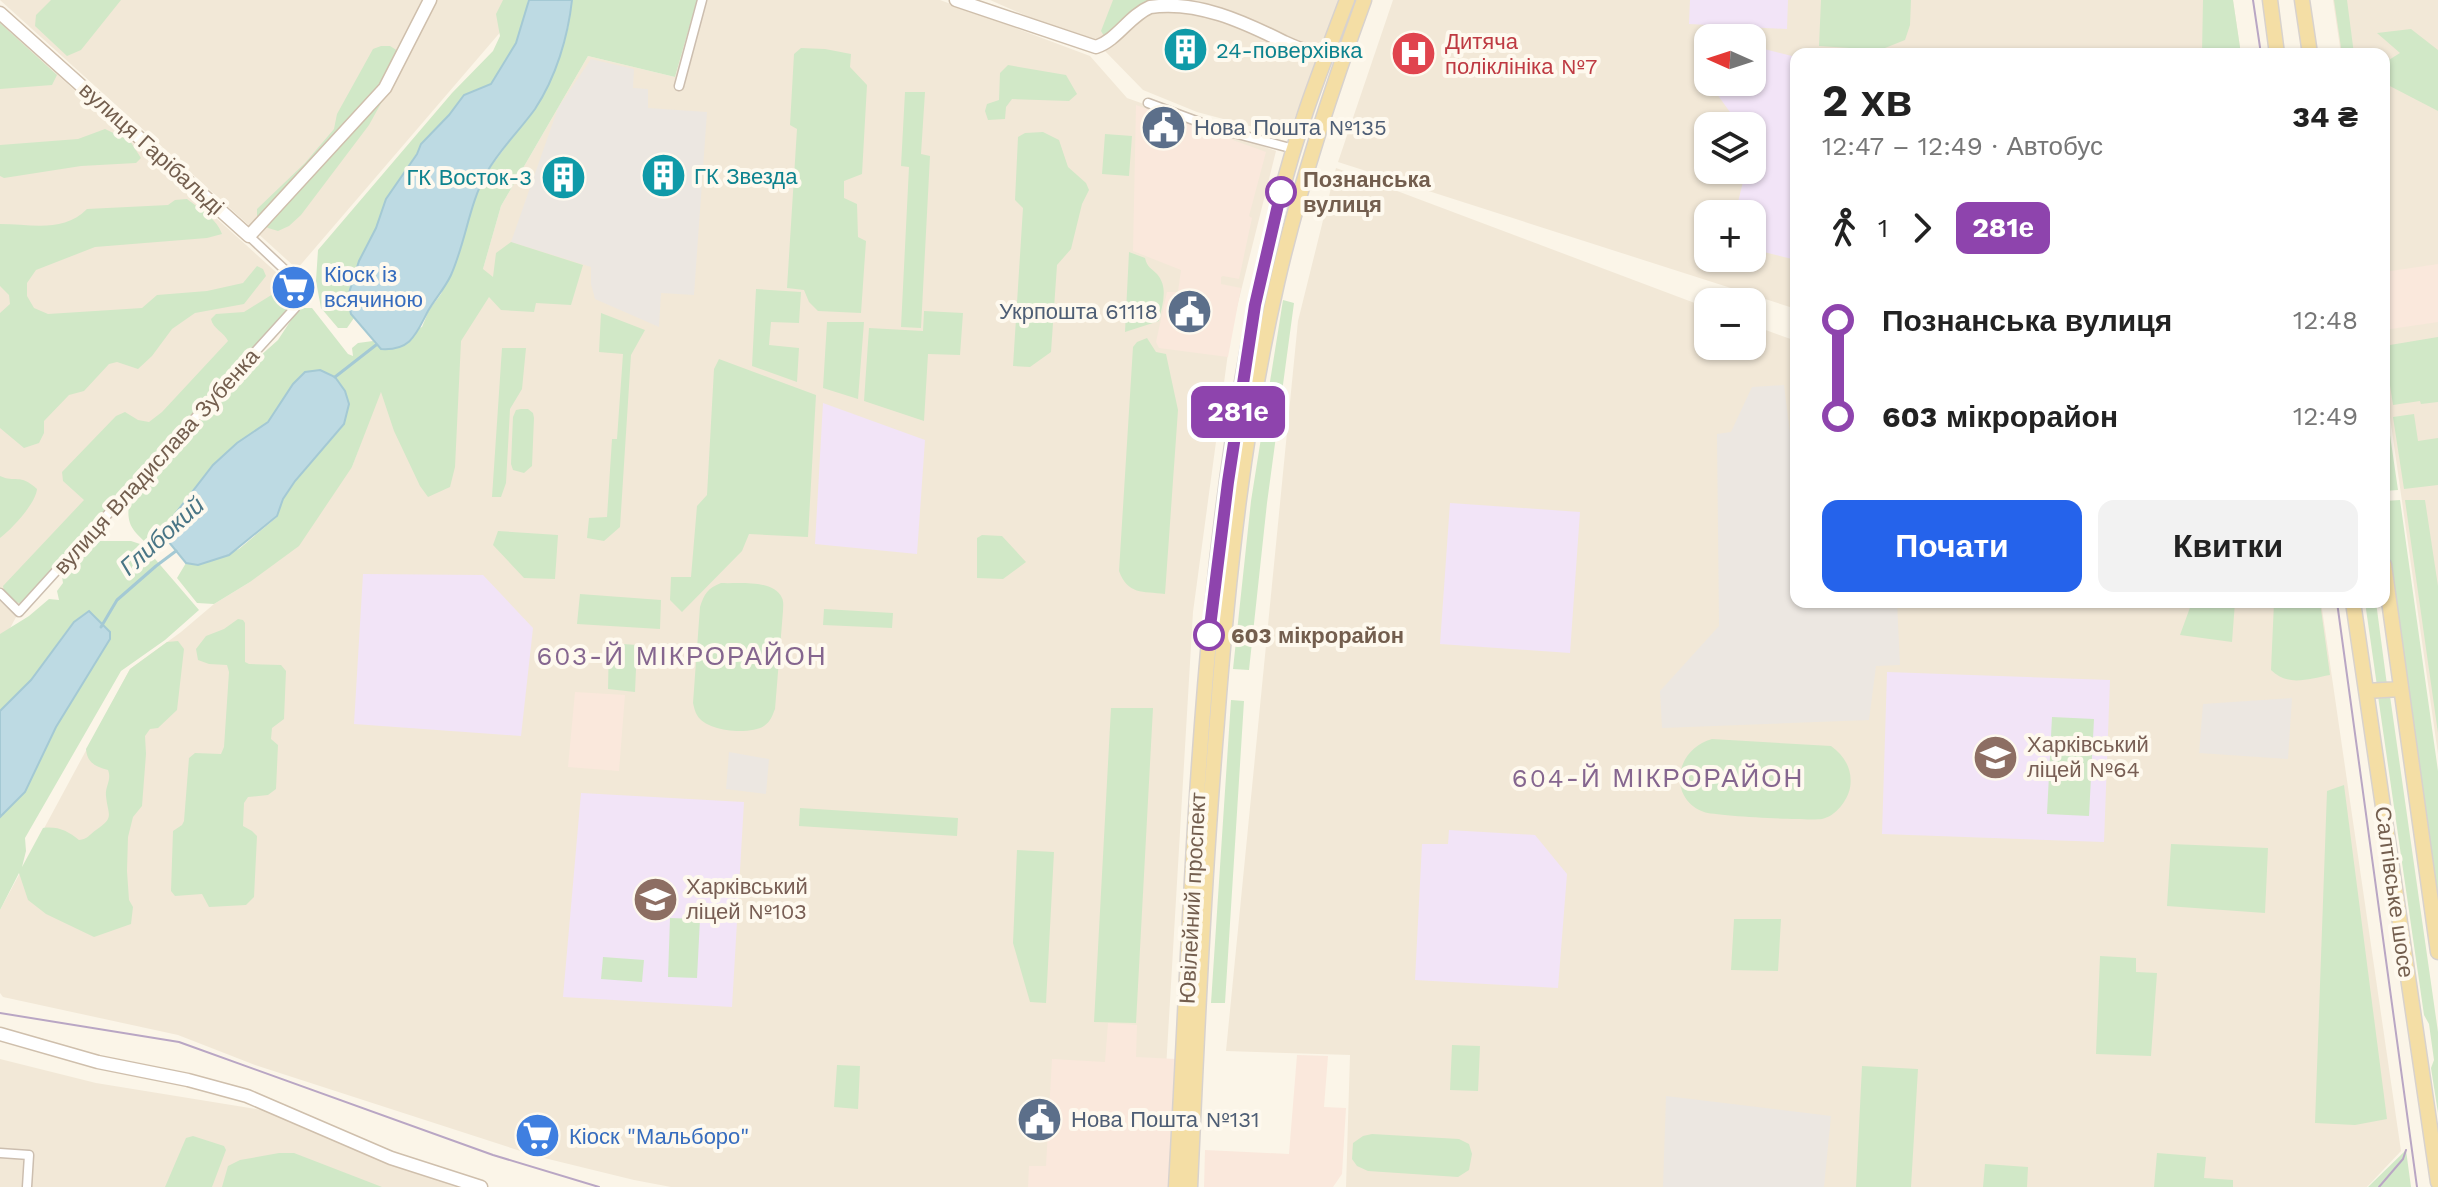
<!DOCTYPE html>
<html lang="uk">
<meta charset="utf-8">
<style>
:root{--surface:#fff;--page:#f2f2f2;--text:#222;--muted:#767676;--accent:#2563eb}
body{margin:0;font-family:"Work Sans",sans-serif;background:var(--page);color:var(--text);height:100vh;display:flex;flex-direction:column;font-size:30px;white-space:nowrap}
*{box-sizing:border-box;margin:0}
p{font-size:26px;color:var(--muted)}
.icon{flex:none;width:44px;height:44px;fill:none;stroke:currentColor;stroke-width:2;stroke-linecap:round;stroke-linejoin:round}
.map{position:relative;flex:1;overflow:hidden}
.side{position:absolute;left:1790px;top:48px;width:600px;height:560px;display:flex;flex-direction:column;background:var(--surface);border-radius:16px;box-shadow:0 2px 6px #0004}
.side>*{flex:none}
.badge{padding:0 16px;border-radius:12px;font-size:28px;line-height:52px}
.needle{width:52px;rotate:273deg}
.tools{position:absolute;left:1694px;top:24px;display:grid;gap:16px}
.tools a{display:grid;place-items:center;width:72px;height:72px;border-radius:16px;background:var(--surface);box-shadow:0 2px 6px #0004;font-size:40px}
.map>.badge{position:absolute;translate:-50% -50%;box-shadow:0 0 0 4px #fff}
.legs{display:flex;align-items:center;gap:12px;height:88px;padding:0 32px;font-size:26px}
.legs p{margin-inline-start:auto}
.overview{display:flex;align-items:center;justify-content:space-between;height:136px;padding:0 32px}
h1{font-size:44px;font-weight:700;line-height:60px}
.button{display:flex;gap:16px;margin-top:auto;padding:16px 32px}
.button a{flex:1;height:92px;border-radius:16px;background:var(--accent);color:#fff;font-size:32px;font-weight:700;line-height:92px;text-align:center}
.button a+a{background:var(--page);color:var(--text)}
ul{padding:0 32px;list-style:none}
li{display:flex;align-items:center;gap:28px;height:96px;font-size:30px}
li i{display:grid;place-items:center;width:12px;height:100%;margin:0 10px;background:currentColor}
li i::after{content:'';width:20px;height:20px;margin:-10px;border:6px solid;border-radius:50%;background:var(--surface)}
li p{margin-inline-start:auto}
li:first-child i{background:linear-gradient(#0000 50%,currentColor 0)}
li:last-child i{background:linear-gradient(currentColor 50%,#0000 0)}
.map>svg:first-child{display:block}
.residential{fill:#f2e8d7;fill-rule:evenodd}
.commercial{fill:#fae8dc}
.industrial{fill:#ece7e1}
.education{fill:#f2e4f7}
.green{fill:#d1e8c7}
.water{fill:#bddae3;stroke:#a4c9d4;stroke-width:2}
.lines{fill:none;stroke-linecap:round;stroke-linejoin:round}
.stream{stroke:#a4c9d4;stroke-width:3}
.street-casing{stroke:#ccbeaf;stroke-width:11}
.secondary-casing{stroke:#cfbfac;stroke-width:15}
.primary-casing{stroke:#d8d2cd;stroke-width:17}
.street{stroke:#fff;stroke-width:8}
.secondary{stroke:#fff;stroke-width:12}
.primary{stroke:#f4dea5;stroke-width:14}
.tram{stroke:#b9a6c4;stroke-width:2}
.line-1-casing{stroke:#fff;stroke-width:18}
.line-1{stroke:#8e44ad;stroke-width:12}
.stop-1-dot{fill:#fff;stroke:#8e44ad;stroke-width:4}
.labels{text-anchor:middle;stroke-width:8;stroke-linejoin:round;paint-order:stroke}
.health-label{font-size:22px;fill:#be3a42;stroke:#fef9ee;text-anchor:start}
.culture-label{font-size:22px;fill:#0d838f;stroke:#fef9ee;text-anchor:start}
.service-label{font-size:22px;fill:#4e5e75;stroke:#fef9ee;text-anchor:start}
.street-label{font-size:22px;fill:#735e4e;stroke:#fef9ee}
.stop-label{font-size:22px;font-weight:bold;fill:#735e4e;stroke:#fef9ee;text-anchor:start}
.shop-label{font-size:22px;fill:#366cbe;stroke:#fef9ee;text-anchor:start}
.education-label{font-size:22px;fill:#785e54;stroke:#fef9ee;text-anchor:start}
.water-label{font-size:24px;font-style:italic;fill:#497585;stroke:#fef9ee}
.quarter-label{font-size:26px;letter-spacing:2px;fill:#85668f;stroke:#fef9ee}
</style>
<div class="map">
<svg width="2438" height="1187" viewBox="0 0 2438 1187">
<rect width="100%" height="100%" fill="#fbf5e8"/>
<path class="residential" d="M0,0H519L503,29L297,269Z
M697,0H940L1090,56L1127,98L1276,151L1231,331L1193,612L1159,1187H671L634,1180L536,1156L255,1065L178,1035L3,997L0,993V910L130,669L181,632L214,604L250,582L352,467L379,394L433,342L483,269L501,206L588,56L675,77Z
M990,0H1344L1287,136L1197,112L1143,90L1103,49Z
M1393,0H2233L2241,54H1796V309L1338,162ZM1708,38H1752V82H1708ZM1708,126H1752V170H1708ZM1708,214H1752V258H1708Z
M2333,0H2438V754L2384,375V54H2341Z
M0,23L298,292L294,306L105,510L23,604L0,647Z
M1336,168L1708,308V346H1752V325L1796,341V602H2321L2401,1151L2367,1187H1346L1350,1055L1226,1051L1298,321Z
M0,1059L96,1083L262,1110L368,1153L477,1187H0Z"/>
<path class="commercial" d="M1136,105L1266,152L1249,216L1252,218L1239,279L1223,276L1221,277V284L1241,288L1228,357L1159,348L1156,342L1167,292H1178L1181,270L1133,251Z
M2438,264V322L2384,330V272Z
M575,692L625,695L619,771L568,767Z
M1108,1023L1137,1025L1136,1057L1176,1059L1169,1187H1028L1029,1166H1046L1052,1059L1105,1062Z
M1297,1055L1328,1056L1324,1107L1346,1108L1342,1174L1333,1187H1204L1205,1150L1289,1154Z"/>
<path class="industrial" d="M591,59L634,69L633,88L648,89V108L707,112L694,295L661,293L659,327L595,299L591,284V267L511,242L558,108Z
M1784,385L1790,433H1796V602H1897L1900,665L1876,666L1869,720L1662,728L1660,691L1719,626L1717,434L1731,432L1752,387Z
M2292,698L2288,759L2199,753L2203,704Z
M729,752L769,759L766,794L726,789Z
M1666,1096L1831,1116L1824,1187H1663Z"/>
<path class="education" d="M1690,0H1788L1787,29L1689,24Z
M1764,49L1796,57V260L1752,249V214H1735L1746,170H1752V126H1740L1709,83L1752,82V56Z
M823,403L925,440L917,554L815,544Z
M1450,503L1580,512L1570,653L1440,644Z
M363,574L483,575L533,628L521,736L354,724Z
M1887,672L2110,680L2104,842L1882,834Z
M581,793L744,802L732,1007L563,997Z
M1449,830L1535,835L1567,874L1558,988L1415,980L1422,844H1448Z"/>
<path class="green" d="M51,0H121L81,50L67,56L35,26L36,15Z
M503,0H528L525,19L516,43L491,84L464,95L449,115L421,144L417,153L386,199L376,228L359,261L349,293V305L354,318L347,328H338L321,308L316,281L318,250L452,93L493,51L500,36L496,14Z
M572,0H697L675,77L588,56L501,206L483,269L493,277L496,253L511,242L583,265L571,305L536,303L534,312L501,310L489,297L461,341L455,467L450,487L428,497L420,486L394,431L381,392L352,467L299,546L250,582L214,604L197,603L177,578L186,563L198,565L239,549L277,517L283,499L295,481L344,425L320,370L305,373L293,384L268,422L237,443L213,465L165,527L168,541L165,546L153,549C131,529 124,525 131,494L249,366L278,340L297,311L304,308H312L348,354L353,356L352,348L358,343L373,341L376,345L422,327L429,310L441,294L461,248L473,201L487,172L536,106L550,80L568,29Z
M1113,0H1155C1125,7 1127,24 1104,36L1101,31Z
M1821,0H1911L1910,25L1905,40L1880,50L1819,46Z
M2203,0H2233L2241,54H2202Z
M2334,0H2347L2354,54H2342Z
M0,23L57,75L52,85L0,89Z
M2411,29L2438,50V111L2384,83V63L2400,53L2377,33Z
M381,46H390L398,51L396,76L369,125L301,215L289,226L278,231L268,228L257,218V209L305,163L334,129L337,114L373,49Z
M801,48L825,49L851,54L850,67L867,85L862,174L844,181V198L857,204L858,237L866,241L861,313L818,311L809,302L804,290L787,288L797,129L790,125L794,54Z
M1008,65L1066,75L1077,94L1069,101L1012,99L1006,107L1005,119L988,120L985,111L987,104L999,100L1000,73Z
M905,92H925L921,154L930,156L921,328L901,327L909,167L901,166Z
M105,129L130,141L141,158L136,163L81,166L4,178L0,176V145L78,139Z
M1043,132L1059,140L1068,167L1086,183L1089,190L1082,204L1071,249L1057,265L1051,352L1030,367L1013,366L1023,208L1015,200L1018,137L1025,133Z
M1105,134L1132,136L1129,176L1102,174Z
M187,199C200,209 217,219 222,234L207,238L95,247L36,270L27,283V296L34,308L48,314L142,308L157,295L207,291L243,283L257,266L263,269L266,276L244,304L195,313L172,329L152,356L138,369L117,362L109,364L84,391L69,395L44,421V433L39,443L24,448L0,428V313L10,304L9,295L0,286V224C32,224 63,233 87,209L168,205L175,200Z
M1129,252L1145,258C1147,267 1151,268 1157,274C1169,288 1162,305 1159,321L1125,332Z
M756,289L801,292L799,323L771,322L769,345L799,348L797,382L752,366Z
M273,294H280L287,302L288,311L105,510L23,604C13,602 4,597 3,586L84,500L63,481L62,472L116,416L125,412L138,420L149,422L162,412L228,341C224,332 213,329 211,319L216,314L244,312Z
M1283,300L1294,303L1267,503L1249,670L1233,669L1251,501Z
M924,311L963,313L960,355L928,354L924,421L864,401L869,328L923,331Z
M601,313L645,330L631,355L620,527L604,541L587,538L589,518L607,517L612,439H617L623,354L599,352Z
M827,322H864L858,399L823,388Z
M2438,337V402L2421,404L2420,401L2393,405L2384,346Z
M1147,338L1156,352L1166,354L1178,410L1165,594C1142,591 1128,595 1119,571L1133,347L1137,342Z
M502,348H526L522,389L510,409L506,483L501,497H492Z
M719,359L816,395L808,537L749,534L742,551L682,612L670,600L671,577H691L697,506L707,495L714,369Z
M2384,394L2398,490L2384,491Z
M521,409H528L533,413L534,418L532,466L524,473L513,470L511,464L513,417L516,410Z
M2414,414L2418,441L2438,438V485L2404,489L2393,417Z
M0,476C15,483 20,473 37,489C36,503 12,529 0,538Z
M2400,500L2438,771V900L2384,530V501Z
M2405,500H2425L2438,586V733Z
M498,531L558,535L555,579L524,578L493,545Z
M982,535L1002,536L1026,562L1003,579L977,578V538Z
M88,541H131L143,545L199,610L165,640L121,671L25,838L26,851L22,867L43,828C58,826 68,831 79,840C88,839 89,835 96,830C115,817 108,816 106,796C105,786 112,780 108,770C95,767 87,762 86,749L130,669L167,642L178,641L184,649L177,710L158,728L150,729L145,736L146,754L142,806L133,817L128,837L127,871L129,900L133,907L131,924L94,937L46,914L28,900L19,873L0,910V817L25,792L56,727L97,657L103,626L89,611C64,625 51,658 32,679C22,690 11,700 0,711V634L29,616L49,599L59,600L57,591L63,583L61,570Z
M721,583C738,584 774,579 782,598C784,602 783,607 783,611L775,709C772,716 771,721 764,726C750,735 706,732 697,715C695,712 694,707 693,703L700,607C704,594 708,588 721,583Z
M580,594L661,600L660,629L577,624Z
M2192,602H2235L2232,642L2180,635Z
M2274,602H2320L2330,675C2308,679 2288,687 2271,670Z
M2365,602H2376L2387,685L2377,686Z
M824,609L893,613L892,628L823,625Z
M238,619L243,620L245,623V662L249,664L281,665L286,671L284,719L272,728L271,739L278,745L276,789L268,795L248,797L244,803L243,826L252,831L257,836L254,897L246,905L209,907L202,894L175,896L171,891L173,831L182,825L184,821L189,758L195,753L221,754L224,747L229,672L227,665L209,664L198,660L196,649L206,636L224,629Z
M609,643L637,645L635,692L608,689Z
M2378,696H2390L2438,1032V1113L2431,1068L2434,1060L2429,1024L2424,1015Z
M1231,700L1244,701L1225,1003H1211Z
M1111,708H1153L1136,1023L1094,1022Z
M2052,717L2094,719L2089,816L2047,814Z
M1712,739L1831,746C1845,756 1853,770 1850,788C1847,801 1836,816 1822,819C1811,821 1714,816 1704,812C1667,798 1675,749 1712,739Z
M2344,785L2387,1119L2355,1125L2315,1123L2327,791Z
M800,808L958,818L957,836L799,826Z
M2171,844L2268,848L2265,913L2167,906Z
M1017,850L1054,852L1046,1003L1030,1002L1013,943Z
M670,918L700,919L697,978L668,977Z
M1734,919H1781L1778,971L1731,970Z
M2100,956L2136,958V972L2157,973L2151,1056L2096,1054Z
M603,957L644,960L642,982L601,979Z
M1452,1045L1480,1046L1478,1091L1450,1090Z
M837,1065L860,1066L858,1109L834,1107Z
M1862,1066L1918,1069L1911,1187H1856Z
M1372,1134L1459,1139L1469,1144L1472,1154L1469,1170L1458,1177L1368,1171L1357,1166L1352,1159L1353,1143L1363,1136Z
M193,1136L224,1146L226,1150L212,1187H165L186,1138Z
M2406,1150L2411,1187H2368Z
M279,1153H294L382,1187H222L228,1166L240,1160Z
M2157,1153L2206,1157L2204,1178L2233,1180V1187H2154Z
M1985,1164L2028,1167L2027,1187H1983Z"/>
<path class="water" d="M529,0H572C568,37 556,77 535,109C520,130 500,149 487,172C469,204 466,241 451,275C445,288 435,299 428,311C416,334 411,351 381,349L351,314L349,305V293L359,261L376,228L386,199L417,154L421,144L449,115L464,95L491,84L516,43Z
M320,370L335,377L345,391L349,404L344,424L295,481L283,499L277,516L229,555L198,565L186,563L168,541L165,527L213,465L237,443L268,422L293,384L305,372Z
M89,611L110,632V639L56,727L25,792L0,817V711L31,680L74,622Z"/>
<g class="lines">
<path class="stream" d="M335,377L376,345
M101,627L117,600L156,566L176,551"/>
<defs>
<path id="street" d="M679,86L702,0
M1148,103L1215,128L1294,149
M0,593L19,612L295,308L302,286L249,236
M0,1153L29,1155L27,1187"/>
<path id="secondary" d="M956,0L1096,47C1117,40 1129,16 1150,7C1197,0 1244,22 1284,42C1297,48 1311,53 1325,58
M0,13L249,236L385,88L430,0
M0,1034L98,1062L188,1080L247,1096L391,1158L481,1187"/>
<path id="primary" d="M2270,0L2277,54
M2302,0L2310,54
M2384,565L2438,952
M2353,602L2438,1182
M2366,691L2401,689
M1176,1187C1195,855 1199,519 1281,195C1297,129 1323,64 1347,0
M1190,1187C1197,1032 1204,876 1217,721C1228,575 1244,427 1277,283C1299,187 1330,93 1364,0"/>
</defs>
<use href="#street" class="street-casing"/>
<use href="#secondary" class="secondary-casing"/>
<use href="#primary" class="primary-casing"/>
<use href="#street" class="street"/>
<use href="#secondary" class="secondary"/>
<use href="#primary" class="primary"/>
<path class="tram" d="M2253,0L2261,54
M2337,602L2417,1187
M0,1013L179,1042L493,1155L599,1187
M2379,1187L2403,1159L2406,1150"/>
</g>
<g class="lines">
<defs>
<path id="line-1" d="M1209,635L1228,482L1255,305L1281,192"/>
</defs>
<use href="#line-1" class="line-1-casing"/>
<use href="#line-1" class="line-1"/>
</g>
<defs>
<symbol id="building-disc" viewBox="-11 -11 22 22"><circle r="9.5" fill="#0f9aa8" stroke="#fef9ee"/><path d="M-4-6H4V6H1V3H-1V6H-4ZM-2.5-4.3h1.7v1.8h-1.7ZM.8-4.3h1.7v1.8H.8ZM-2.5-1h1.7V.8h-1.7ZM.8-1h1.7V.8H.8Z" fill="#fff"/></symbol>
<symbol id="hospital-disc" viewBox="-11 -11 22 22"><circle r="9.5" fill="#e0444e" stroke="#fef9ee"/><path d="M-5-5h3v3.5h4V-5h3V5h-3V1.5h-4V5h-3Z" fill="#fff"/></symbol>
<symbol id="civic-disc" viewBox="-11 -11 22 22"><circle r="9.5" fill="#5c6f8a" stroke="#fef9ee"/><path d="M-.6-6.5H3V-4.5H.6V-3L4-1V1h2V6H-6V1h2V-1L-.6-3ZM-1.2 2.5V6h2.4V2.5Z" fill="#fff"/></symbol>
<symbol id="supermarket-disc" viewBox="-11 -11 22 22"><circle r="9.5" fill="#3f7fe0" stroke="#fef9ee"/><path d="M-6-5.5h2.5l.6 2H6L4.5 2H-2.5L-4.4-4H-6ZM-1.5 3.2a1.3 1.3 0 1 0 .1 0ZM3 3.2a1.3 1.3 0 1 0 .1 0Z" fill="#fff"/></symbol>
<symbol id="school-disc" viewBox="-11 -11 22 22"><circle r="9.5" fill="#8d6e63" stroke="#fef9ee"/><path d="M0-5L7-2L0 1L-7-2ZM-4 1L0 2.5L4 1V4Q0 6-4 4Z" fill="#fff"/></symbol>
</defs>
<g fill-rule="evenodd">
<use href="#building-disc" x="1160" y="24" width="51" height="51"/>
<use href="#hospital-disc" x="1388" y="28" width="51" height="51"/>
<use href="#civic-disc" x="1138" y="102" width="51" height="51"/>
<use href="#building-disc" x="638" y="150" width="51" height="51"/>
<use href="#building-disc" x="538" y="152" width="51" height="51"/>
<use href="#supermarket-disc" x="268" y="262" width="51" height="51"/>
<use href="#civic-disc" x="1164" y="286" width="51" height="51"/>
<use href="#school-disc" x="1970" y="732" width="51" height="51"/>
<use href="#school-disc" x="630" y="874" width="51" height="51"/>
<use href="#civic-disc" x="1014" y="1094" width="51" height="51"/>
<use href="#supermarket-disc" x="512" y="1110" width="51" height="51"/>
</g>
<g class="stop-1-dot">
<circle cx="1281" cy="192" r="14"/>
<circle cx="1209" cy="635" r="14"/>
</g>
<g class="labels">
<g class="health-label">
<text x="1445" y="49">Дитяча<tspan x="1445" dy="25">поліклініка №7</tspan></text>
</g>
<g class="culture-label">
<text x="1216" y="58">24-поверхівка</text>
<text x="694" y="184">ГК Звезда</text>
<text x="532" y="185" text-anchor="end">ГК Восток-3</text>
</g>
<g class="service-label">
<text x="1194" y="135">Нова Пошта №135</text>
<text x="1158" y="319" text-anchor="end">Укрпошта 61118</text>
<text x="1071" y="1127">Нова Пошта №131</text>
</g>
<g class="street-label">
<text transform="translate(152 148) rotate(42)" y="8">вулиця Гарібальді</text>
<text transform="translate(156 461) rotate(-48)" y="8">вулиця Владислава Зубенка</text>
<text transform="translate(2395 892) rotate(82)" y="8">Салтівське шосе</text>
<text transform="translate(1192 898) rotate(-87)" y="8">Ювілейний проспект</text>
</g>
<g class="stop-label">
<text x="1303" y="187">Познанська<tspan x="1303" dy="25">вулиця</tspan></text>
<text x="1231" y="643">603 мікрорайон</text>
</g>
<g class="shop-label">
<text x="324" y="282">Кіоск із<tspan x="324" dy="25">всячиною</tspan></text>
<text x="569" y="1144">Кіоск "Мальборо"</text>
</g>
<g class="education-label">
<text x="2027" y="752">Харківський<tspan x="2027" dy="25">ліцей №64</tspan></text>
<text x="686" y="894">Харківський<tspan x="686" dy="25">ліцей №103</tspan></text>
</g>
<g class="water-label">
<text transform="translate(162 536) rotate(-42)" y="8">Глибокий</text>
</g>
<g class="quarter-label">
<text x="682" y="665">603-Й МІКРОРАЙОН</text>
<text x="1658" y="787">604-Й МІКРОРАЙОН</text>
</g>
</g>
</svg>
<div class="tools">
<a><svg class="needle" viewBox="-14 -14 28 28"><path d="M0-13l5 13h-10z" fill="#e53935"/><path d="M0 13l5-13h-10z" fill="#767676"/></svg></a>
<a><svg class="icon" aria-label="layers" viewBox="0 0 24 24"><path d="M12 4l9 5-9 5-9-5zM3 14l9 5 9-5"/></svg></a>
<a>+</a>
<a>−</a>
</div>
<b class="badge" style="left:1238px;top:412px;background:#8e44ad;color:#fff">281е</b>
<section class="side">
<div class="overview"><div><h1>2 хв</h1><p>12:47 – 12:49 · Автобус</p></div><b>34 ₴</b></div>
<div class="legs"><svg class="icon" aria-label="walk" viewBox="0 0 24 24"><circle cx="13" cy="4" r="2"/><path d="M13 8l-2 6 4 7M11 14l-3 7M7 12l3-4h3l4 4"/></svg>1<svg class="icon" aria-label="forward" viewBox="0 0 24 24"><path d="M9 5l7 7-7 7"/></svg><b class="badge" style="background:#8e44ad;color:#fff">281е</b></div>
<ul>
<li><i style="color:#8e44ad"></i><b>Познанська вулиця</b><p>12:48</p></li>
<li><i style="color:#8e44ad"></i><b>603 мікрорайон</b><p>12:49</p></li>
</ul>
<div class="button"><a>Почати</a><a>Квитки</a></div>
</section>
</div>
